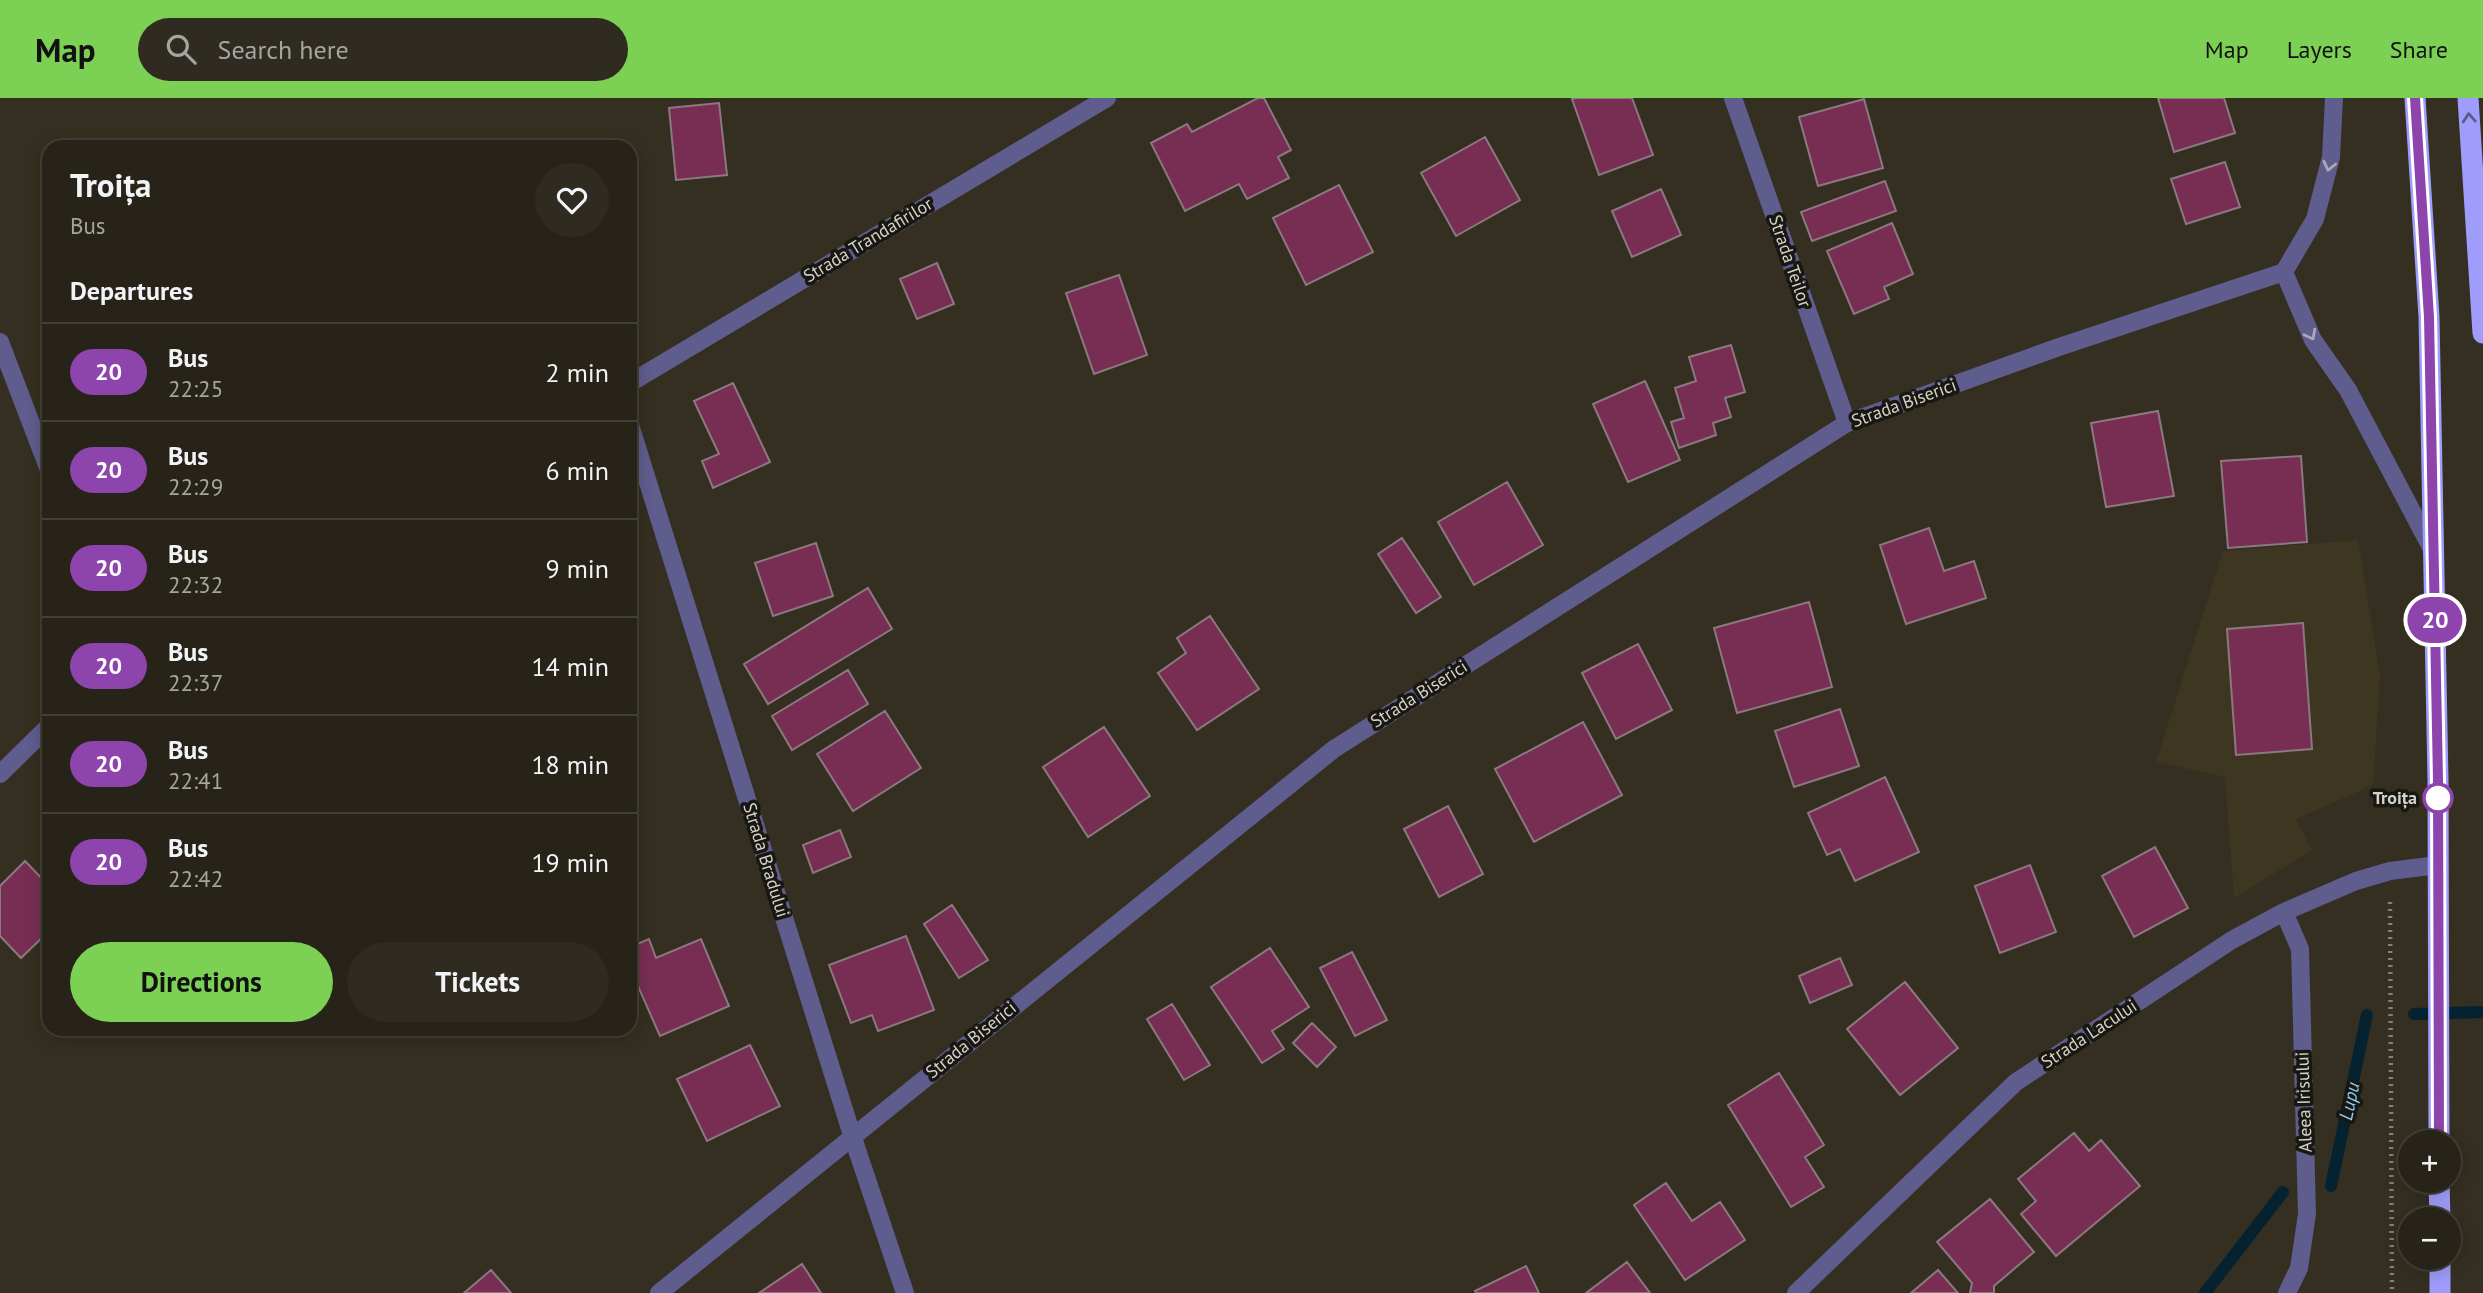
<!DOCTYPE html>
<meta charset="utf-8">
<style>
:root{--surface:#272318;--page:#2f2b21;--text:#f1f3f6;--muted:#a4a4a2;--line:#434037;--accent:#7cd155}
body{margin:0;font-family:"PT Sans",sans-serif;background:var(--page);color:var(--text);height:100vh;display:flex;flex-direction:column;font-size:26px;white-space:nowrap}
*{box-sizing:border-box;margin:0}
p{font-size:23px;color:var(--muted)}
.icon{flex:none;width:38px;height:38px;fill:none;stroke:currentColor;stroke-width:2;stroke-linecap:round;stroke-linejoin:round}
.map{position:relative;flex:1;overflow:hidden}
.details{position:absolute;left:42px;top:42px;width:595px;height:896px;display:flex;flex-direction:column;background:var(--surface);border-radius:21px;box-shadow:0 4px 18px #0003,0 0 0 2px var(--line)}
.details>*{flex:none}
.badge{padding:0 14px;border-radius:23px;font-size:24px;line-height:46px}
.tools{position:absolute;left:2398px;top:1032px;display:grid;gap:14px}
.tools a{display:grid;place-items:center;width:63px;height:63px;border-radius:50%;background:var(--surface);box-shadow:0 4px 18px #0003,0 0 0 2px var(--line);font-size:35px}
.map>.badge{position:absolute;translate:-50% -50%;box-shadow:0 0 0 4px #fff}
h2{padding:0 28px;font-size:26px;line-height:63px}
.round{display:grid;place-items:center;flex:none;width:74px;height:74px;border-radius:37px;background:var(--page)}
.summary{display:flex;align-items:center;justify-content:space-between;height:119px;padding:0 28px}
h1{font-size:33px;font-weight:600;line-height:52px}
.action{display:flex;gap:14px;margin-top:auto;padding:14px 28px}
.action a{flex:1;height:80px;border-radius:42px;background:var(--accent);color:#111;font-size:28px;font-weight:600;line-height:80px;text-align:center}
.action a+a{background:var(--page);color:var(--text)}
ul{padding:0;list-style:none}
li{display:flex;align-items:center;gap:21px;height:98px;padding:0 28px;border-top:2px solid var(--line)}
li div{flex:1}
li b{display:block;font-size:26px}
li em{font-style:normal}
li .badge{min-width:77px;font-weight:700;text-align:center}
header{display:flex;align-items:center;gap:42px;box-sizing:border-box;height:98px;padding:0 35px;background:var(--accent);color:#111}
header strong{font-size:33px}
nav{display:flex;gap:38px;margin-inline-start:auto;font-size:24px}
.search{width:490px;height:63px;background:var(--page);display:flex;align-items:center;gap:18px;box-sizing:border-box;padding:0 24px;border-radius:38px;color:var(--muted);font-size:26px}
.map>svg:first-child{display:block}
.built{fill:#3d3721}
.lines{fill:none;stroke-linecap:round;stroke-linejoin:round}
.stream{stroke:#052231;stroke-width:12}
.building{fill:#772e52;stroke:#8b7880;stroke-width:2}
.path{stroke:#848074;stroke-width:4.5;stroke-dasharray:2 5;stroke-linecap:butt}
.minor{stroke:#5e5d8d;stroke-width:18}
.highway{stroke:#9f9cfb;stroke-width:21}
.oneway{stroke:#5c5a86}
.oneway2{stroke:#aba9b4}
.line-casing{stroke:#fff;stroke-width:16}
.line{stroke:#8e44ad;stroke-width:10}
.stop-dot{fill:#fff;stroke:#8e44ad;stroke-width:3.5}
.labels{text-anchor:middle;stroke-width:7;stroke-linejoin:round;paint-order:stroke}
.street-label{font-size:18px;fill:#d5d2c9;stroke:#191711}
.stop-label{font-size:18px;font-weight:bold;fill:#d5d2c9;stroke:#191711;text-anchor:end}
.water-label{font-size:19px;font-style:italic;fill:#8dccf3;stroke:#191711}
</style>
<header>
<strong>Map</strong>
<div class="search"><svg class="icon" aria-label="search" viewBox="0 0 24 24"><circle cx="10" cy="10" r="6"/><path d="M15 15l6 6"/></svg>Search here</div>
<nav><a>Map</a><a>Layers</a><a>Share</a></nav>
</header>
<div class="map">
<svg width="2483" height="1195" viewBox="0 0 2483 1195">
<rect width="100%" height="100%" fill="#342f20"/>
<path class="built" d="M2358,442L2380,577L2373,687L2296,721L2312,752L2234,800L2225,679L2156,664L2223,453Z"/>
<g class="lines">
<path class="stream" d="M2414,916L2483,914
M2331,1088L2367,917
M2205,1195L2283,1094"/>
</g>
<path class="building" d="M1258,0H1264L1291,52L1278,59L1289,80L1247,101L1239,86L1185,113L1151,45L1187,26L1192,34Z
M1576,0H1632L1653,57L1599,77L1572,1Z
M2158,0H2224L2235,35L2174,54Z
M1864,1L1883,70L1818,88L1799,19Z
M719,5L727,77L676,82L669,10Z
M1485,39L1520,102L1456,138L1421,75Z
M2225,64L2240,109L2186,126L2171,81Z
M1885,83L1896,113L1812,143L1801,114Z
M1339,87L1373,154L1306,187L1273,120Z
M1661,91L1681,137L1632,159L1612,113Z
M1892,125L1913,176L1884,189L1889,201L1854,216L1827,153Z
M937,165L954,206L917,221L900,181Z
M1119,177L1147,257L1094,276L1066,195Z
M1731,247L1745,294L1725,300L1731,319L1713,325L1716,337L1679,350L1671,324L1684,320L1675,290L1696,283L1689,259Z
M1645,283L1680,362L1628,384L1593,306Z
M733,285L770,364L713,390L702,363L719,356L694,303Z
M2158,313L2174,398L2106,409L2091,325Z
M2301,358L2307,444L2228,450L2221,363Z
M1507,384L1543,447L1474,487L1438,424Z
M1929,430L1944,473L1974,463L1986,500L1906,526L1880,447Z
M1402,440L1441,499L1416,515L1378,456Z
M816,445L833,498L773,518L755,465Z
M868,490L892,531L768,606L744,566Z
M1809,504L1832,589L1737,615L1714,530Z
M1210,518L1259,591L1197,632L1158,575L1186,555L1177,540Z
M2303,525L2312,651L2236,657L2227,531Z
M1638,546L1672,612L1616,641L1582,575Z
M848,572L868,606L792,652L772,618Z
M1840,611L1859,668L1794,689L1775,633Z
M885,613L921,670L853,713L817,656Z
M1583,624L1622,697L1534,744L1495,671Z
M1104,629L1150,698L1088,739L1043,669Z
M1885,679L1919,754L1855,783L1840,751L1827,757L1808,715Z
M1448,708L1483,776L1439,799L1404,731Z
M840,732L851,759L813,775L803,747Z
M2155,749L2188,810L2134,839L2102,778Z
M25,763L49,788V833L21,860L0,838V788Z
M2030,767L2056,834L2000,855L1975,788Z
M952,807L988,862L959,880L924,826Z
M906,838L934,912L878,933L872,917L851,925L829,867Z
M649,841L656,860L701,841L729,908L660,938L630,870V849Z
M1270,850L1309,909L1272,933L1284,951L1262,965L1211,889Z
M1352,854L1387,922L1355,938L1320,870Z
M1840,860L1852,887L1810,905L1799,878Z
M1905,884L1958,950L1900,997L1847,931Z
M1172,906L1210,967L1184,982L1147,921Z
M1312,925L1336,949L1317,969L1293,945Z
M750,947L780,1008L707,1043L677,981Z
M1779,975L1824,1047L1805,1059L1824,1089L1791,1109L1728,1007Z
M2074,1035L2089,1053L2101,1042L2140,1088L2056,1158L2021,1116L2036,1103L2018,1081Z
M1666,1085L1692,1123L1720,1104L1745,1142L1685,1182L1634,1107Z
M1990,1101L2034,1154L1994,1188V1195H1970L1972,1185L1937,1144Z
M1627,1164L1650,1195H1586Z
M802,1166L821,1195H759Z
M1526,1168L1539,1195H1476L1475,1193Z
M491,1172L511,1195H464Z
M1938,1172L1958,1195H1911Z"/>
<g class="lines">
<path class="path" d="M2390,804L2392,1195"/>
<path class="minor" d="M1733,0L1847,325
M2284,174L2313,242L2348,292L2434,455
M0,244L49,372
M630,285L1107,0
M630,327L852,1037L905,1195
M0,676L49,628
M2284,814L2300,851L2307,1116L2299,1170L2287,1195
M659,1195L1334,651L1847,325L2059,249L2284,174L2315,121L2331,59L2334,0
M1796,1195L2016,984L2232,842L2284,814L2356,783L2390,773L2438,767"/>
<path class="highway" d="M2415,0L2429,219L2438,682L2439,1045
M2468,0L2483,235
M2439,1083L2440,1122
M2440,1160V1195"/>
</g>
<defs><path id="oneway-chevron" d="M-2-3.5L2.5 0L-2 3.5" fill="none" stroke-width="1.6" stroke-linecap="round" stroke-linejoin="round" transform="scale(1.75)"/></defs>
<use class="oneway" href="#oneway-chevron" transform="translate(2469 20) rotate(-94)"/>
<g class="oneway2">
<use href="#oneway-chevron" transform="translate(2329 68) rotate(103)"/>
<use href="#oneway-chevron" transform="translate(2311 237) rotate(63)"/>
</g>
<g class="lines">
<defs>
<path id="line" d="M2415,0L2429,219L2438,682L2439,1045"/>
</defs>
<use href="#line" class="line-casing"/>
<use href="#line" class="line"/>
</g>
<circle class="stop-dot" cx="2438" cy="700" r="14"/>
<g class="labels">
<g class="street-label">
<text transform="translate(868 142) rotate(-31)" y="6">Strada Trandafirilor</text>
<text transform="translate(1790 163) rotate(71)" y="6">Strada Teilor</text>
<text transform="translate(1904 305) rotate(-20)" y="6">Strada Biserici</text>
<text transform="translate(1419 596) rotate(-32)" y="6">Strada Biserici</text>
<text transform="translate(766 762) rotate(73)" y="6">Strada Bradului</text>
<text transform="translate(2089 936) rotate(-33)" y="6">Strada Lacului</text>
<text transform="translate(971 942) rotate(-39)" y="6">Strada Biserici</text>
<text transform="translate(2304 1004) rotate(-92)" y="6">Aleea Irisului</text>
</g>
<g class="stop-label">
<text x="2417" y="706">Troița</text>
</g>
<g class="water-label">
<text transform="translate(2349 1003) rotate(-78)" y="7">Lupu</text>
</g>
</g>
</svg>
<div class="tools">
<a>+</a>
<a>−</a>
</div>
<b class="badge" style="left:2435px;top:522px;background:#8e44ad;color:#fff">20</b>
<section class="details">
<div class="summary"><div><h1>Troița</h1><p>Bus</p></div><a class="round"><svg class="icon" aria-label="heart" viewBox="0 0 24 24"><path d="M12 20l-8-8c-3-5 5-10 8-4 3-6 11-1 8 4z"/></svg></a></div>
<h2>Departures</h2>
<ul>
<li><span class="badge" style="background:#8e44ad;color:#fff">20</span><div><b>Bus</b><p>22:25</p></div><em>2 min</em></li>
<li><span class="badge" style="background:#8e44ad;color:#fff">20</span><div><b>Bus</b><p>22:29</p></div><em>6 min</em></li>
<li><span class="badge" style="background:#8e44ad;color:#fff">20</span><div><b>Bus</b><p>22:32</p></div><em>9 min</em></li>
<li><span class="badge" style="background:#8e44ad;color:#fff">20</span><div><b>Bus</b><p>22:37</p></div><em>14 min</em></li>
<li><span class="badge" style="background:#8e44ad;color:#fff">20</span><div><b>Bus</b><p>22:41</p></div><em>18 min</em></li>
<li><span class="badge" style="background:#8e44ad;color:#fff">20</span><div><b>Bus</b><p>22:42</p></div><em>19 min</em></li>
</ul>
<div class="action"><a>Directions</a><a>Tickets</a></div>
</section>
</div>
